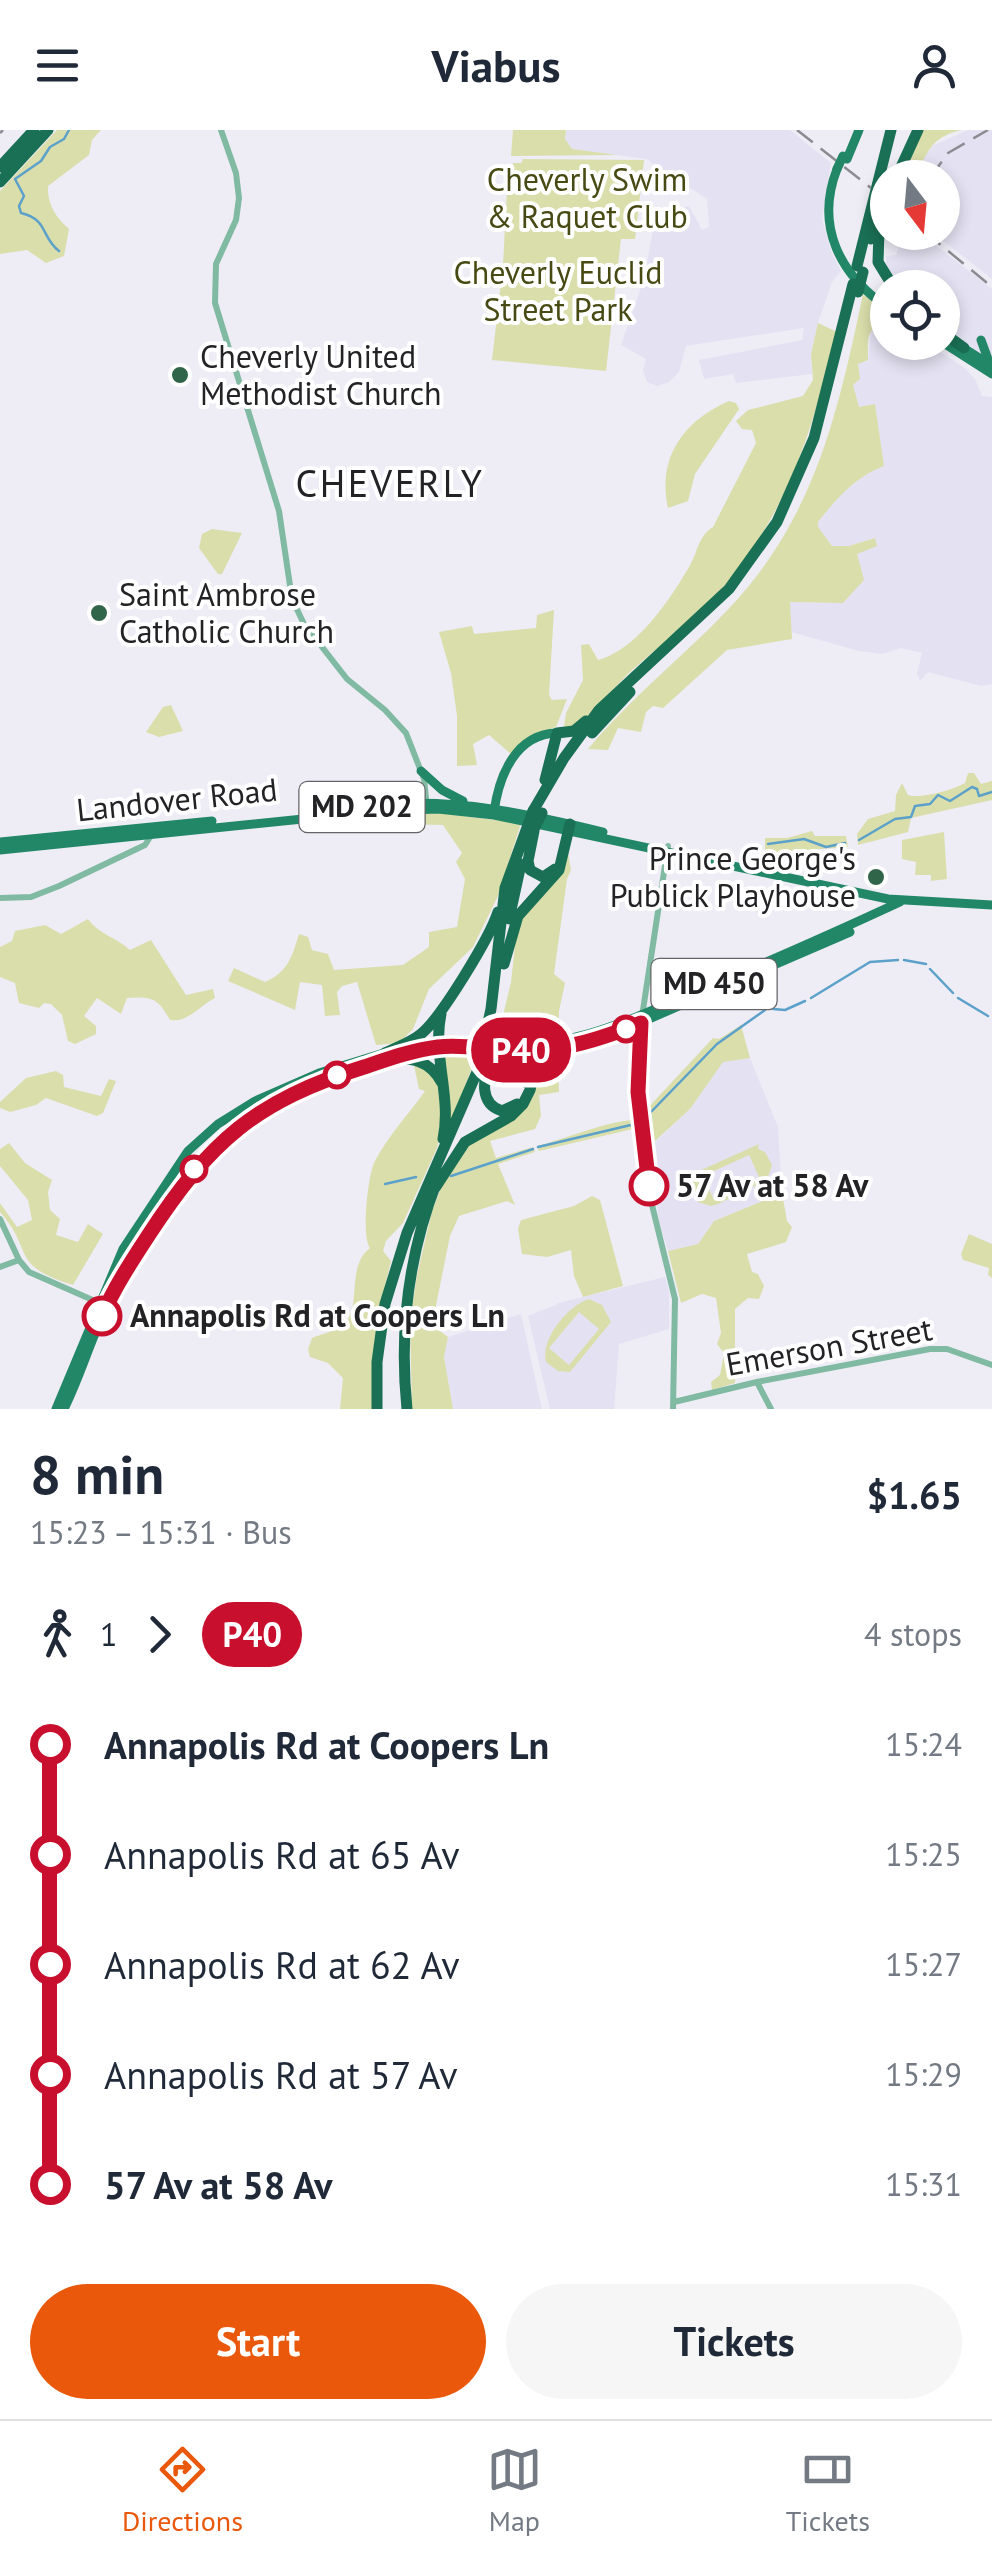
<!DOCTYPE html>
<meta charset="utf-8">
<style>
:root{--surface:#fff;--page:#f6f6f7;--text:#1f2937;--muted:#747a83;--line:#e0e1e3;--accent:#ea580c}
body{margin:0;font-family:"PT Sans",sans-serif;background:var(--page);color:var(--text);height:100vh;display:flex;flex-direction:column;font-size:38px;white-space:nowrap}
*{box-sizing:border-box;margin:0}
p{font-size:32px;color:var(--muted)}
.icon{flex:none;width:55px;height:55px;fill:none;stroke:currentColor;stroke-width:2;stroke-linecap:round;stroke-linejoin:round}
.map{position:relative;height:1279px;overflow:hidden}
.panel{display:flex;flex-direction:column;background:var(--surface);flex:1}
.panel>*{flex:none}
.badge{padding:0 20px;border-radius:32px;font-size:35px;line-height:65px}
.needle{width:65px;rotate:164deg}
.controls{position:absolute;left:870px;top:30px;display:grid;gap:20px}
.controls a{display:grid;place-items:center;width:90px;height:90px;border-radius:50%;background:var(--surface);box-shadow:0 5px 15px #0003;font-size:50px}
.map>.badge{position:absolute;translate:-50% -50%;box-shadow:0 0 0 5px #fff}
.legs{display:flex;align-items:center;gap:15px;height:110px;padding:0 30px;font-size:32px}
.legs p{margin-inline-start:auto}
.overview{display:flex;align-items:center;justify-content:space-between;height:170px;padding:0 30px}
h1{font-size:55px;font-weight:700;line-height:75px}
.action{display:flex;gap:20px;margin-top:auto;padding:20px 30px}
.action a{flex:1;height:115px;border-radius:60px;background:var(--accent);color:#fff;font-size:40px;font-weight:700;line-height:115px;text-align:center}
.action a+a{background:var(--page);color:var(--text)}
ul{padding:0 30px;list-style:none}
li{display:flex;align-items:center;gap:35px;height:110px;font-size:38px}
li i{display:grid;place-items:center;width:15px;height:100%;margin:0 12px;background:currentColor}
li i::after{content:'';width:25px;height:25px;margin:-12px;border:8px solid;border-radius:50%;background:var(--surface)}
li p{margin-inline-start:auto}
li:first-child i{background:linear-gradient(#0000 50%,currentColor 0)}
li:last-child i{background:linear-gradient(currentColor 50%,#0000 0)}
header{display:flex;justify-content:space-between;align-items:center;height:130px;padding:0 30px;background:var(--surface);font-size:45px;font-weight:700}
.tab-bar{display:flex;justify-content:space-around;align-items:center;height:140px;border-top:2px solid var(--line);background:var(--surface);font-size:28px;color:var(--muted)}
.tab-bar a{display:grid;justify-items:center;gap:5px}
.tab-bar .current{color:var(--accent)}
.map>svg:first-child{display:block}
.built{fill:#e4e2f2}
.green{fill:#dadeab;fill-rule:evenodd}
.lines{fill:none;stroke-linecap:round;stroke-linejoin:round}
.stream{stroke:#5ba1c9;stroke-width:2.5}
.minor{stroke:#81baa2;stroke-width:6}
.major{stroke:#228766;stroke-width:9}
.highway{stroke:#1a7054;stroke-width:11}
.rail{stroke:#8c8b91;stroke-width:2.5;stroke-dasharray:20 10;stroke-linecap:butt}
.major-bridge{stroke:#228766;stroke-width:9}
.highway-bridge{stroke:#1a7054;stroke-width:11}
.line-1-casing{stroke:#fff;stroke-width:22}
.line-1{stroke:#c8102e;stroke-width:15}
.poi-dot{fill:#31654a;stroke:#fff;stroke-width:4}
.stop-1-dot{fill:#fff;stroke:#c8102e;stroke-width:5}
.labels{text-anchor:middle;stroke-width:8;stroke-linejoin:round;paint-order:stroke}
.shield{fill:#fff;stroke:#656567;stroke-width:2.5}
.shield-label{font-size:30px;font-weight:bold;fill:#232326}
.park-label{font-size:32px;fill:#484a14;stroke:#fff}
.poi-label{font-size:32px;fill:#232326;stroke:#fff;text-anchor:start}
.street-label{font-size:32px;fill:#232326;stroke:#fff}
.stop-label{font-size:32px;font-weight:bold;fill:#232326;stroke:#fff;text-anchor:start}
.quarter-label{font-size:38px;letter-spacing:2.5px;fill:#232326;stroke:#fff}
</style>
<header><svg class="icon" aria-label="menu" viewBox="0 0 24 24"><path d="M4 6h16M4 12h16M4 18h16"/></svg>Viabus<svg class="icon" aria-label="person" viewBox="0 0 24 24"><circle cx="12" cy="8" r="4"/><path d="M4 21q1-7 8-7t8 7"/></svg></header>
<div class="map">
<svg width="992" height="1279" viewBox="0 0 992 1279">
<rect width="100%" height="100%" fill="#eeedf6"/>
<path class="built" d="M566,0H790L831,33L822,89L832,124L841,141L832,152L818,193L811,224L812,244L736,253L733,244L704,249L699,230L802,210L804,198L686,216L679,242L669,252L657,256L647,252L643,240L646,229L621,215L644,149L656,83L689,76L702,100L709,97L707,69L646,29L572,19L565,9Z
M968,0H992V149L933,103L942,102V48H915L925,24L934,15Z
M905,103H920L992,159V232L943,198L942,158L901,157L894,149L886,135V126L896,125Z
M887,193L888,212L926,213L965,238L975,249L982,266L992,267V554L981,556L928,542L920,551L917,543L922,523L901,518L882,524L859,521L791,502L790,472L843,473L857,454V424L874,408L849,416H832L818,397V392L843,362L865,344L884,336L875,275L859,278L853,255L857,252V234L868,229L871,200L874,196Z
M750,928L778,997L782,1063L714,1091L698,1114L668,1121L659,1091L648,1010L655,1012L690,979L723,931Z
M665,1147L669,1161V1199L619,1214L614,1279H550L528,1186L562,1172Z
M521,1184L542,1279H453L444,1227L448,1207Z"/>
<path class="green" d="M57,0H101L92,10L89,25L48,56C47,73 55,87 69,99L64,126L46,133L27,120L0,124V61Z
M513,0H566L565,9L572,19L617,25L511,26Z
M922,0H961C931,7 927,23 915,47L899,48Z
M523,29L644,30L635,109H621L606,241L492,230L503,135L507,59L513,33H521Z
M863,164L887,184V193C865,198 868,209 868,230L858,234L860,249L853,255L859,277L875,274L884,336C855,347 837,368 818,392V397L832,416H849L875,408L877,416L857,424L864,450L843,473L790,472L792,509L727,520L663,578L653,576L646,582L641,602L618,598L608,620L588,619C633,565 688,523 735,472C816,383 839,278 863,164Z
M818,193L837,202C812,298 791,376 726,454C698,487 662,513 630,542C614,557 586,594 568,599L564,596L566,583L583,550L581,515L589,514L598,530C636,520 670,470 689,437C698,422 698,406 713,397L756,313L752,300L742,299L736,291L748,280L803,266L813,250L811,224Z
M729,271L736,273L739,279L695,344L688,371L668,378C657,328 683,291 729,271Z
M212,399L242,403L222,444H218L199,418L202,404Z
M554,480L549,565L552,570L567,569L556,597L528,607L512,625L489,605L473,614L477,635L457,636V586L451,543L439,502L472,496L474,504L536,498L537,485Z
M171,575L183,601L159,607L146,602L163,577Z
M968,643H974L981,654L992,651V670L911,688L908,702L858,715L857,704L868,689L895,681L896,665L902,653L908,665C920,669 953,660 965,653Z
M438,683L521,693L498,766L473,817L429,859L413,899L399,913L376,915L357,852L342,856L337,862L340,885L325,886L322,855L300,852L295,880L228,851L234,838L265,852C288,842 292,827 299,804L308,807L312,820L328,824L334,840L403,835L429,817V802L457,797L465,749L456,732L462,723L443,695L354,693L353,687Z
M812,701L815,706H846L848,717L765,723V708H787Z
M944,702L947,749L931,751V745H915L916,732L902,729V710Z
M568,723L571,740L567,749L554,844L565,853L559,881V909L497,911L511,852L517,797Z
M88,789C100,805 116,807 130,820L151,810L186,865L213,859L215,868C199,876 188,893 170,890C158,868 152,866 127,868L121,884L97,868L84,886L96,896V904L75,914L68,911L62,885L51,874L44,873L39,878L19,873L15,853L0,847V817L12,811L15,801L45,795L61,804Z
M741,895L750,928L723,932L690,979L654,1012L648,1010L644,982L713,908L719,909Z
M598,914L558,935L559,962L539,965L541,986L535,999L490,1011L496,1028L533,1017L535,1022L498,1034L515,1075L507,1071L459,1086L450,1106L432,1195L448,1207L444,1227L453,1279H412L410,1192L417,1145L432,1081L445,1048L463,1019L508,991L536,938L547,925Z
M443,921L477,923L447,1006Z
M413,931L440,952V1005L437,1018L403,1093L386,1111L383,1121L391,1131L377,1188L373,1279H340L343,1248L328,1233L310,1227L308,1219L312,1208C321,1204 336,1201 343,1195C363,1179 345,1137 370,1118C361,1106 368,1047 374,1033C386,1008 409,984 425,961L419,959Z
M56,941L63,945L64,957L101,966L109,949L116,951L103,983L97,986L46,968L36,975L10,982L0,978V972L26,948Z
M636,990L637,998L539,1021L537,1016C568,1008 606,991 636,990Z
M9,1013L25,1033L52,1050L48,1062L50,1080L60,1089L56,1105L78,1112L88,1094L103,1104L73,1155C8,1135 35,1121 0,1082V1073L17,1097L32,1090L28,1070L0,1036V1019Z
M759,1014L758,1019L765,1022L772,1035L767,1050L718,1074L711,1076L698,1072L692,1060L693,1049L688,1046ZM749,1025L760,1049L714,1070L703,1046Z
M782,1063L787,1091L792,1097L786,1112L747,1124L752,1142L758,1144L764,1156L759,1169L748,1168L735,1179V1253L712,1260L711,1252L720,1245L724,1223L717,1214L721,1203L716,1168L702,1164L681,1173L668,1121L698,1114L714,1091Z
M592,1066L600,1070L623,1156L583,1167L574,1146L571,1120L547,1127L522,1124L518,1099L521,1090L574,1076Z
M969,1104L992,1114V1148L988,1145L989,1138L963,1130L961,1124Z
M589,1169L602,1175L611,1192L570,1242L558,1241L546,1232C540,1210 567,1176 589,1169ZM579,1182L599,1199L569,1235L549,1218Z"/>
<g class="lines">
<path class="stream" d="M59,121C40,106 49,90 21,83L19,76L24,66L15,49L41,31L50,17L64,9L69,0
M859,710L895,689L911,687L915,676L930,674L938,665L950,671L972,657L977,659L979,666L992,662
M768,714L804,709L826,717L845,713
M904,830L926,834
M930,839L953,863
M811,868L870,832L898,830
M958,868L988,886
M773,879L785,880L805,871
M650,983L717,914L765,880
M538,1017L635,994
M451,1046L533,1019
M385,1054L416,1047"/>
<path class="minor" d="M221,0L236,43L239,68L236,90L216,134L215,173L279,381L292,469L304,494L347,549L385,580L406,603L424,649L427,677
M668,716L641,893L638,954L652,1075L675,1169L673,1279
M0,768L31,767L59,756L145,715L154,701
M0,1089L19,1130L29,1142L104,1175
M0,1137L19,1130
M757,1252L771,1279
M674,1272L757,1252L930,1219H947L992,1235"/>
<path class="major" d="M847,29L859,0
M837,39C815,96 839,144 888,178
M981,210L989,232
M942,212L992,244
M962,217L992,236
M421,641L442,660L463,671
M382,675C458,668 529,684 603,702
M494,682C499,645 516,604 557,603
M0,712L212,691
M0,720L381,681L438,679L494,685L888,769L992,775
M492,914C568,921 629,890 697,861C766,833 833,803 900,772
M407,917L439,911L474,913
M554,919L605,908L850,802
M56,1279L123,1119L188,1021L218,994L255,971L319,943L387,922
M64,1279C81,1245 91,1208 108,1174C181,1024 274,944 441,917"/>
<path class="highway" d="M0,37L34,0
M896,48L918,0
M0,52L48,0
M879,102L878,132L894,158
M871,109L888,53
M857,136L891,0
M942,202L964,218
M592,603L630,562
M545,650L557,603L574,601L586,591
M533,681L564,628L599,580L729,459L777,392L814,308L853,154
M534,701L528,731L530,740L543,747L555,739
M509,789L521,734
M504,834L518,786L559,740L570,694
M441,884C432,925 452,967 443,1009
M492,912C489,935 472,972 502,981L517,974
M500,921L520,931L527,953
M385,923C397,917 410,913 421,904C441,888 490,807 498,782
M387,930C412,927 430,930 442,953
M527,942L530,915
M435,1058L465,1012L511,986L523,974L530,960L537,928L557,919
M377,1279V1232L385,1174L407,1103L477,942L491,879L505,758L528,695
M407,1279C399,1201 409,1123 437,1051"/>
<path class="rail" d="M797,0L871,58
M0,3L3,0
M930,48L948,23L988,0
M925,102L992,157"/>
<path class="major-bridge" d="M837,39L843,26
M474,918L496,919"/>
<path class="highway-bridge" d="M858,162L863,142
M528,695L533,681
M535,697L542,683
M490,919L500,921"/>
</g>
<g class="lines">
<defs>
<path id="line-1" d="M102,1186C114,1158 131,1132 148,1106C210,1011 255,971 364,937C388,929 413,920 438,917C463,914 490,920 515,920C561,922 598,910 641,893L638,962L649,1056"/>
</defs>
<use href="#line-1" class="line-1-casing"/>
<use href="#line-1" class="line-1"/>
</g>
<g class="poi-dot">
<circle cx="180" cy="245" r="10"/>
<circle cx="99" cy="483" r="10"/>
<circle cx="876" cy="747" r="10"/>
</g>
<g class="stop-1-dot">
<circle cx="626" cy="899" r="12"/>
<circle cx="337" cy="945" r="12"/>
<circle cx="194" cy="1039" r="12"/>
<circle cx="649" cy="1056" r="18"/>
<circle cx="102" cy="1186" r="18"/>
</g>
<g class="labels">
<g class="shield">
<rect x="299.5" y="652" width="125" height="50" rx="8"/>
<rect x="651.5" y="829" width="125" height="50" rx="8"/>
</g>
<g class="shield-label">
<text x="362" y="687">MD 202</text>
<text x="714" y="864">MD 450</text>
</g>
<g class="park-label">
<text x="587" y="61">Cheverly Swim<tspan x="587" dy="37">&amp; Raquet Club</tspan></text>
<text x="558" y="154">Cheverly Euclid<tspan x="558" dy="37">Street Park</tspan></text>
</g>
<g class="poi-label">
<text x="200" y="238">Cheverly United<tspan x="200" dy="37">Methodist Church</tspan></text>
<text x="119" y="476">Saint Ambrose<tspan x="119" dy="37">Catholic Church</tspan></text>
<text x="856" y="740" text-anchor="end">Prince George's<tspan x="856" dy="37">Publick Playhouse</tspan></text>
</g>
<g class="street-label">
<text transform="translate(177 670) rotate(-6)" y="11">Landover Road</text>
<text transform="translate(829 1217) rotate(-10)" y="11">Emerson Street</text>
</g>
<g class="stop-label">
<text x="676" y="1067">57 Av at 58 Av</text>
<text x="130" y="1197">Annapolis Rd at Coopers Ln</text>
</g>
<g class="quarter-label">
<text x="390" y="367">CHEVERLY</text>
</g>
</g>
</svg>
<div class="controls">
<a><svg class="needle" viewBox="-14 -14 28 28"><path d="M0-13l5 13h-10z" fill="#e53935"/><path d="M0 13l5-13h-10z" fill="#747a83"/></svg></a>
<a><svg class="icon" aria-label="locate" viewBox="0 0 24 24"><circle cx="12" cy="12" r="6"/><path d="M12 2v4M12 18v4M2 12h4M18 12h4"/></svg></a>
</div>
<b class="badge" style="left:521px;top:920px;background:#c8102e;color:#fff">P40</b>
</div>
<section class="panel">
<div class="overview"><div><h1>8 min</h1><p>15:23 – 15:31 · Bus</p></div><b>$1.65</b></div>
<div class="legs"><svg class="icon" aria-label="walk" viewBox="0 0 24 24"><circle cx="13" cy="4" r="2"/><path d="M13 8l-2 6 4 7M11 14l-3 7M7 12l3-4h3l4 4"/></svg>1<svg class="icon" aria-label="forward" viewBox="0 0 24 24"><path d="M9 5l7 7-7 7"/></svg><b class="badge" style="background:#c8102e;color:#fff">P40</b><p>4 stops</p></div>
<ul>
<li><i style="color:#c8102e"></i><b>Annapolis Rd at Coopers Ln</b><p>15:24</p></li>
<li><i style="color:#c8102e"></i><span>Annapolis Rd at 65 Av</span><p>15:25</p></li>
<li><i style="color:#c8102e"></i><span>Annapolis Rd at 62 Av</span><p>15:27</p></li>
<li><i style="color:#c8102e"></i><span>Annapolis Rd at 57 Av</span><p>15:29</p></li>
<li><i style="color:#c8102e"></i><b>57 Av at 58 Av</b><p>15:31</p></li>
</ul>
<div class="action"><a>Start</a><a>Tickets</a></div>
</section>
<nav class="tab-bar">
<a class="current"><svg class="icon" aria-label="directions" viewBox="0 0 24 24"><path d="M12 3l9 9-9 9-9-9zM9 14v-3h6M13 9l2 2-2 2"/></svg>Directions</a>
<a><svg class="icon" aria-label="map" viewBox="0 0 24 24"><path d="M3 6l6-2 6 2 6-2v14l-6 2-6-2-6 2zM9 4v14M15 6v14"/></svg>Map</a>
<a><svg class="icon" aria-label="tickets" viewBox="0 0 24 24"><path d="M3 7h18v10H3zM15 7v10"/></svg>Tickets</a>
</nav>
